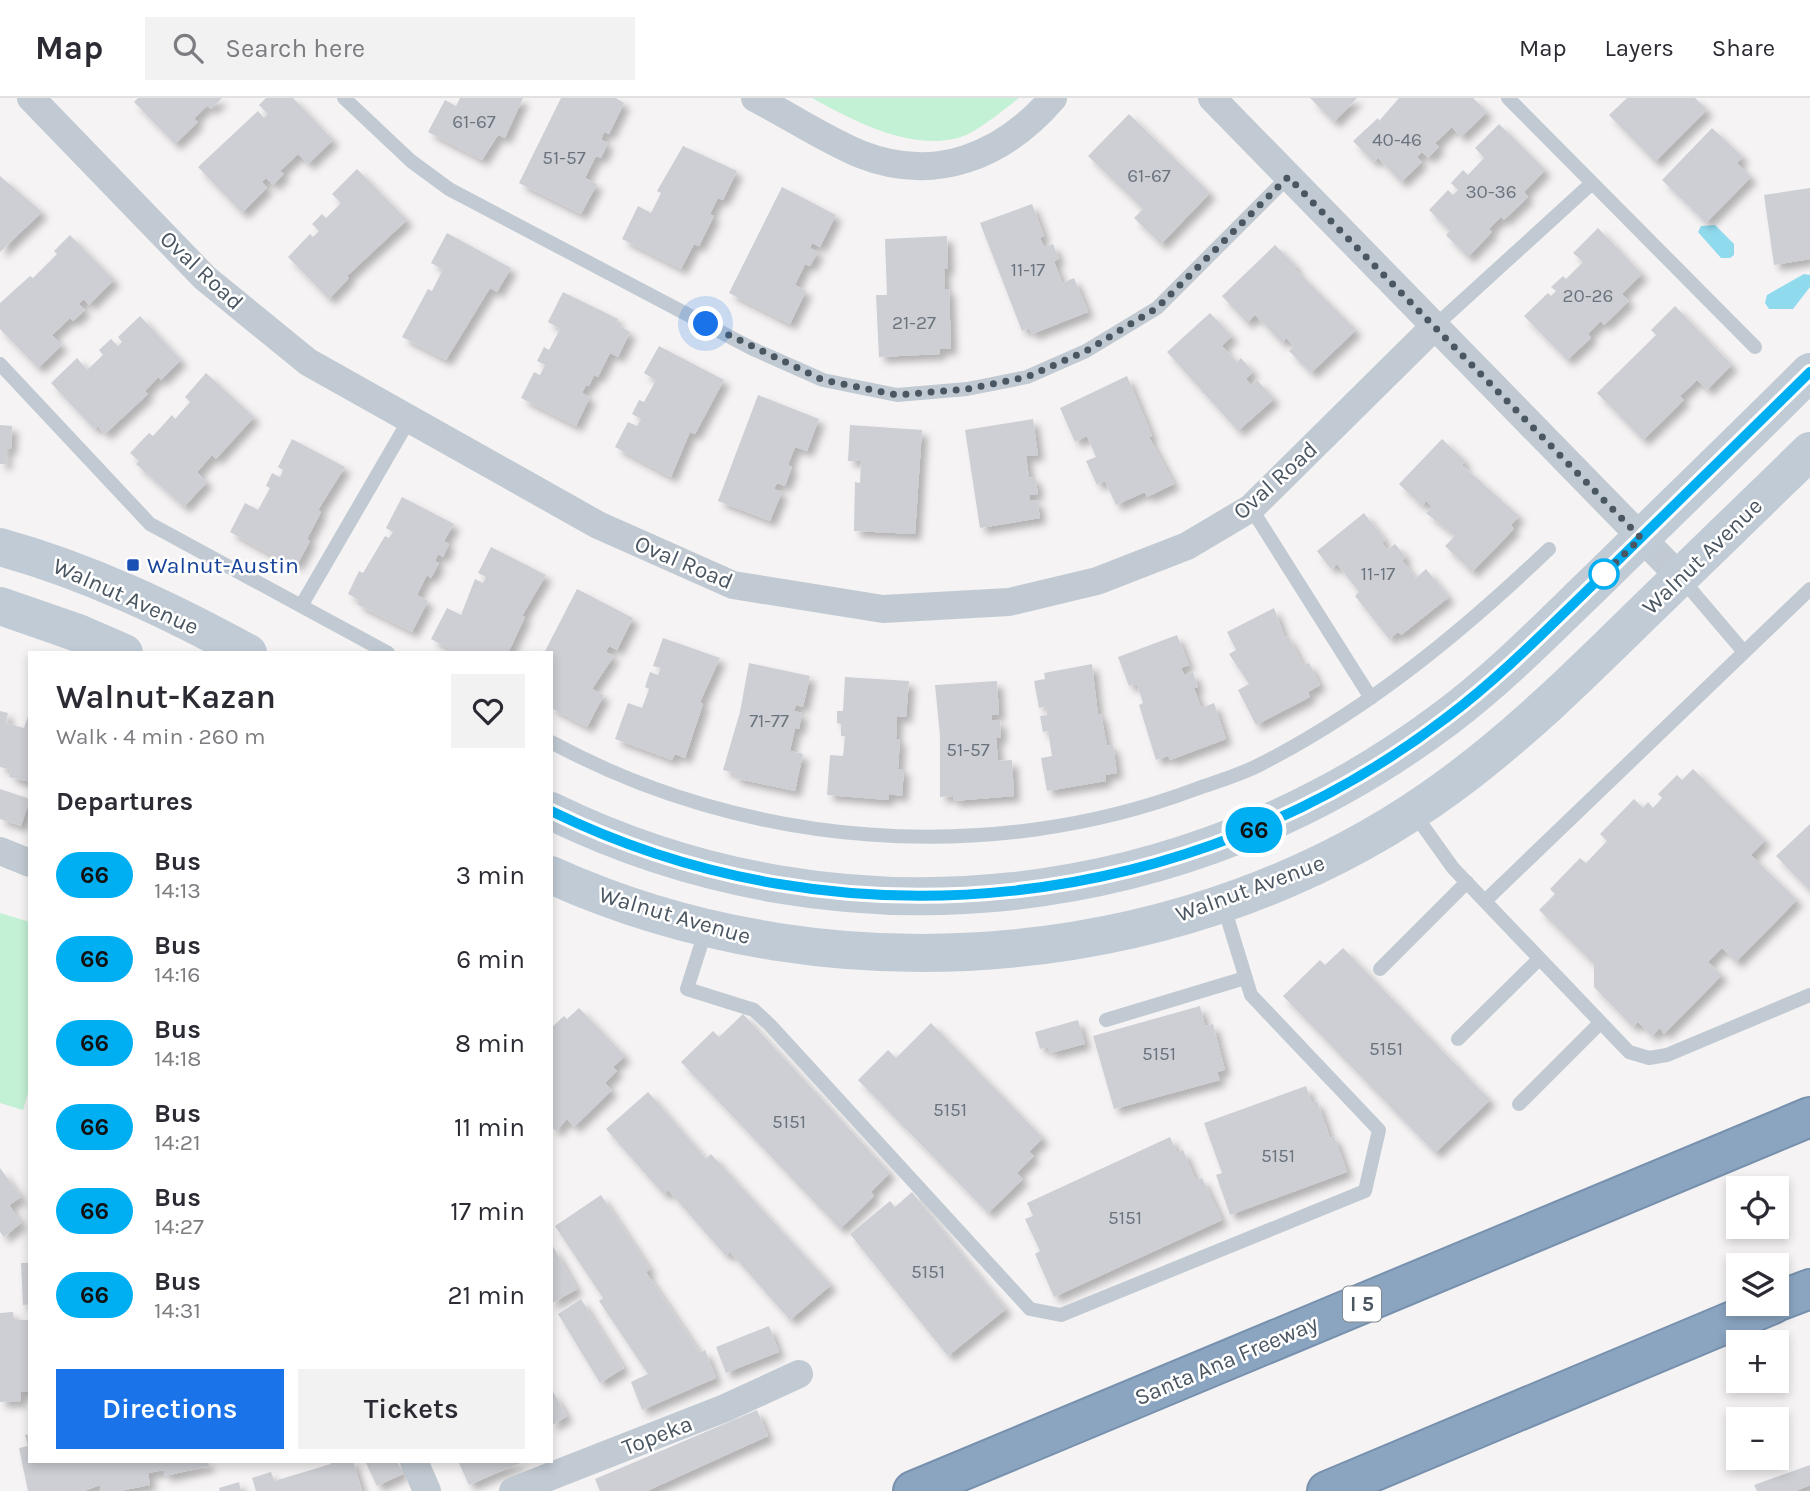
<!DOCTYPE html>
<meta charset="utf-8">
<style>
:root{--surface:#fff;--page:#f2f2f3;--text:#2b2b33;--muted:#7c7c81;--line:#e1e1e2;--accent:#1a73e8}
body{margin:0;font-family:Karla,sans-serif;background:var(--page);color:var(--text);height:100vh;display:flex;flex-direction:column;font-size:26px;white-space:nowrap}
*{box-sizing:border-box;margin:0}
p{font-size:23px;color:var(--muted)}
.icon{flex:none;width:38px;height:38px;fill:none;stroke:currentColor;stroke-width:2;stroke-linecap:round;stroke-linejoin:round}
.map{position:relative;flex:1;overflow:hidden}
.details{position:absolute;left:28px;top:553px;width:525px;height:812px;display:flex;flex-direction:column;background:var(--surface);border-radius:0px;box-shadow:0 4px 10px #0003}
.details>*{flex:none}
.badge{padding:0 14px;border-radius:23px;font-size:24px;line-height:46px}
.fabs{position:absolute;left:1726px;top:1078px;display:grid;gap:14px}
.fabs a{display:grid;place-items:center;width:63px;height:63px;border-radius:0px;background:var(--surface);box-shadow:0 4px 10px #0003;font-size:35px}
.you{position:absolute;width:35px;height:35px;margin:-18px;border:5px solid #fff;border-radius:50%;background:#1a73e8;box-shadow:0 0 0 10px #1a73e833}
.map>.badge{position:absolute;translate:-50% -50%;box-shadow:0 0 0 4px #fff}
h2{padding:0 28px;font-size:26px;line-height:63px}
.round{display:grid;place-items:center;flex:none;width:74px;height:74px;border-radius:0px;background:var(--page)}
.headline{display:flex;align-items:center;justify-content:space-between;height:119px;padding:0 28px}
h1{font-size:33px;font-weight:600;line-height:52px}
.button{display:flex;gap:14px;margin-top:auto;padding:14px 28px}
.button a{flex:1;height:80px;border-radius:0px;background:var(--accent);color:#fff;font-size:28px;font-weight:600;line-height:80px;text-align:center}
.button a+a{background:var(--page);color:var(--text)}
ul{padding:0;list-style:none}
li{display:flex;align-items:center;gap:21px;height:84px;padding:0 28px}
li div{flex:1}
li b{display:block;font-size:26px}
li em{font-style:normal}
li .badge{min-width:77px;font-weight:700;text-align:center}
header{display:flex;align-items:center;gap:42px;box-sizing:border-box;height:98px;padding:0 35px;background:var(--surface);border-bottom:2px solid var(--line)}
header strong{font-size:33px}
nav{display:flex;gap:38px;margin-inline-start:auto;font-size:24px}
.search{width:490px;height:63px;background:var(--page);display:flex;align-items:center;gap:18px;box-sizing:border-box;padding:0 24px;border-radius:0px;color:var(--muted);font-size:26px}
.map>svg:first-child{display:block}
.green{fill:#c3f1d5}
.water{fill:#90daee}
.building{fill:#cdcfd5;filter:url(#shadow)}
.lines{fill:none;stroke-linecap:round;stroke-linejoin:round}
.highway-casing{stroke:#7690ad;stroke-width:42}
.lane{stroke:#c1cad2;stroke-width:14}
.street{stroke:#c1cad2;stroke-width:28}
.secondary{stroke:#c1cbd6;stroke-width:38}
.highway{stroke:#8ba5c1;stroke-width:38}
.line-casing{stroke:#fff;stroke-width:16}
.line{stroke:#00aff2;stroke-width:10}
.walk{stroke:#4a5661;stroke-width:7;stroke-dasharray:0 12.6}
.transit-dot{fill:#1a4fb4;stroke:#fff;stroke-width:2.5}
.stop-dot{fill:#fff;stroke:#00aff2;stroke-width:3.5}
.labels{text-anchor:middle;stroke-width:5;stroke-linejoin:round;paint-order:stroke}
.number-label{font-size:19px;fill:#6b747e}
.shield{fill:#fff;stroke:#808990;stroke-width:2}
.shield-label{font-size:21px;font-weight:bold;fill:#4a5661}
.street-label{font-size:23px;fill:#4a5661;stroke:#fff}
.transit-label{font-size:23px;fill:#164399;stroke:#fff;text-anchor:start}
</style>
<header>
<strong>Map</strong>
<div class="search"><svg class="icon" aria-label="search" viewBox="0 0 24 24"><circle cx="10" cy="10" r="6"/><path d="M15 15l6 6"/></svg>Search here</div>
<nav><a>Map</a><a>Layers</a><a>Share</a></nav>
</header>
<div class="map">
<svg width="1810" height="1393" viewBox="0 0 1810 1393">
<defs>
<filter id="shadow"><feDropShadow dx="6" dy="6" stdDeviation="3.5" flood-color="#0004"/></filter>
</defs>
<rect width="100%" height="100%" fill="#f5f3f3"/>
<path class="green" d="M812,0H1019C1005,11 977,34 961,39C911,54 854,23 812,0Z
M0,815L30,824V988L23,1012L0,1005Z"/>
<path class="water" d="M1715,127L1734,146V157L1730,160H1721L1698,134L1701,128Z
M1804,176L1810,177V189L1793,211H1769L1765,205L1767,197Z"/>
<path class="building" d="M138,0H222L211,11L207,7L194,21L198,24L175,46L134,4Z
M266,0H293L333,42L308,66L298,56L280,73L284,76L273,87L266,80L262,84L267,90L242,115L198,69L258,13L264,20L268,16L259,7Z
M460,0H523L505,40L498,37L482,62L428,34L445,2L456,8Z
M561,0H616L624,5L609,36L604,34L601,42L608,45L601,60L596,58L585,80L597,86L581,116L519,85Z
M1310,0H1357L1334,24Z
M1399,0H1473L1487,14L1461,39L1452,29L1435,45L1439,49L1428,60L1422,54L1417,59L1422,64L1401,84L1378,60L1373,64L1353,43L1378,20L1379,23Z
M1627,0H1695L1707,12L1655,64L1609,17Z
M1129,16L1210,95L1161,146L1134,120L1143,111L1088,58Z
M1499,26L1545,72L1524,94L1528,99L1504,122L1501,119L1489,131L1492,134L1468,159L1446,137L1450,133L1429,112L1448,92L1453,97L1458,92L1451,85L1463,72L1468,77L1484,60L1475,50Z
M1712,30L1743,59L1737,65L1751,79L1706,125L1662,82Z
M683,48L737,73L723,102L718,100L710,116L714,118L699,148L694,146L681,171L622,141L638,108L651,115L661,95L657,93Z
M357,71L407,122L347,178L349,180L329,201L288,159L310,136L313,139L319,133L312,126L322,116L326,120L341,105L332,96Z
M0,78L42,114L0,154Z
M782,89L836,117L820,149L812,145L810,150L818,154L810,168L805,166L795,187L806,193L790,226L729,195Z
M1810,90V161L1774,167L1764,97Z
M1032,106L1044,138L1040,140L1044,149L1053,146L1059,161L1054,163L1062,185L1074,180L1088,214L1032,236L1029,230L1022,233L980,125Z
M1598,130L1642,176L1622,196L1629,203L1604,227L1601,223L1588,236L1591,240L1567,262L1524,218L1548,195L1551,198L1556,193L1551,189L1563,178L1566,181L1583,164L1573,155Z
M447,135L511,170L497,194L490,190L446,262L402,239L428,191L432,193L443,171L431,165Z
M70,137L114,182L89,207L84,201L79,206L85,212L73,223L70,220L52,237L62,247L38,270L0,231V205L30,178L33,180L57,156L54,153Z
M947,138L948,171H944L945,191H949L951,251H940V256L879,259L876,197H887L885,141Z
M1275,147L1297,169L1294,170L1356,232L1311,275L1289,253L1294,248L1286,240L1282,245L1255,217L1247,225L1222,198Z
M563,194L618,221L616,226L630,234L618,259L610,255L598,279L594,277L589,288L586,287L582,295L590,299L576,328L521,300L534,274L540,277L545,267L537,263L544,249L549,252L560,231L548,224Z
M1675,208L1732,267L1707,292L1697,282L1680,298L1684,302L1643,342L1597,295L1656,237L1651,232Z
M1210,215L1232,238L1222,248L1237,264L1241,260L1253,274L1246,281L1251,287L1257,282L1274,301L1238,333L1167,254Z
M140,218L181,262L161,282L158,279L145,293L148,296L105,336L98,328L94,331L51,285L77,260L87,272L103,257L99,252L111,241L118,248L122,244L118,239Z
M659,248L724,282L695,336L690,334L671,379L615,349L628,324L637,328L641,321L632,316L639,302L644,304L656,282L644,275Z
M206,275L254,319L216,361L212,357L197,374L207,384L184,409L136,366L139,363L130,355L149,335L153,338L172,317L175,321L190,304L185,299Z
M1127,278L1152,338L1149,339L1174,386L1147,399L1145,394L1116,407L1105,383L1097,387L1086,363L1096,359L1087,338L1075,344L1060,310Z
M758,297L819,321L807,353L795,349L788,367L792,369L785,388L777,385L774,391L782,394L770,423L718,403Z
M1033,321L1038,357L1026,358L1029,380L1035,379L1038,396L1030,397V403L1037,402L1040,420L980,430L965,332Z
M0,327L12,328L11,351H6V366H0Z
M850,327L922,332L915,436L854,433L855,384L860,385L861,363H848Z
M292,341L345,369L318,412L321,414L307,441L310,443L297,467L289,463L288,466L230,434L245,405L258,412L270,390L266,388L272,375L280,379L283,372L278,369Z
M1442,341L1465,363L1462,367L1519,418L1511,427L1514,431L1472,474L1445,448L1455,438L1426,415L1432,409L1426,403L1422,408L1399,386Z
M402,399L454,426L444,443L449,446L443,459L438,456L435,463L439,465L431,480L427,477L417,497L428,503L412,534L357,506L359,502L348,496L359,473L363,475L385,438L389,440L393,434L386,430Z
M1364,415L1385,442L1382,444L1387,452L1395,446L1406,459L1402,462L1416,480L1426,471L1449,499L1401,537L1398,534L1389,541L1355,498L1359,494L1337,466L1331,471L1317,453Z
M491,449L546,477L522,518L525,519L508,555H457L431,541L447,510L461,517L475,481L483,485L486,479L478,475Z
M577,491L633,520L617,552L609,548L606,554L614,558L592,591L604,597L587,629L551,610V555H544Z
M1274,510L1285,540L1288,538L1303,567L1309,565L1320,587L1308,594L1310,599L1256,627L1238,592L1249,586L1229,556L1236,552L1227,534Z
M1177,537L1189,567L1181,570L1184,577L1193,574L1198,589L1194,590L1201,610L1214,605L1226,641L1170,662L1168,658L1156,662L1139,607L1143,605L1137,586L1129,588L1118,559Z
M663,540L720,560L700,604L703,606L685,660L675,656L672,662L615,641L628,605L642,610L649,591L645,589L650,574L658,577L661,570L653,568Z
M749,565L810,578L803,609L796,607L794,613L802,615L799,631L795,630L790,653L803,656L795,693L734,680L735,675L723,672L740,614Z
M1092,566L1098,617L1101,616L1107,648L1113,647L1117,675L1105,677L1106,683L1047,693L1041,660L1052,658L1048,633L1043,634L1040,618L1047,617L1046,608L1039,610L1034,583L1045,581L1044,575Z
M845,579L909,583L906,619L897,618L896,641H900L898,671H904L902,698L889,696L888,702L827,697L830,657L843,658L845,638H841V626L837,625V613H843Z
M997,583L999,617H991L992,623L1000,622L1001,640H996L998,663L1012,662L1014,698L953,703V698L940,699V637L935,587Z
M30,612V684L9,679L11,672L0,669V613L8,615L6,625L24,630Z
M1693,671L1765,742L1751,757L1797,802L1736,864L1722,850L1708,864L1722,877L1664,936L1660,930L1652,938L1638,924L1633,929L1594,889V866L1539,812L1555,796L1550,791L1580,760L1586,765L1607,743L1600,736L1634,701L1643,710L1648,704L1653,710L1662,700L1658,696L1677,677L1682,682Z
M0,691L30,701L21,728L0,721Z
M1810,726V793L1776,758Z
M1343,850L1490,1002L1435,1055L1283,898L1320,862L1325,867Z
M1200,908L1205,928L1213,926L1225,972L1217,974L1220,982L1114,1011L1093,938Z
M579,910L625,958L613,969L617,973L605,985L612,992L574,1029L567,1021L556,1033L551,1029V930L564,918L567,921Z
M743,916L890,1075L871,1094L874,1098L840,1131L681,964L713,933L719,939Z
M1078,922L1085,946L1050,955L1048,949L1040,951L1035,934Z
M931,925L1043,1040L1029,1054L1034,1058L1017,1075L1023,1081L988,1115L858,982L888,952L896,960Z
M1306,988L1312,1005L1317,1003L1330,1040L1334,1038L1347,1074L1230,1117L1216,1077L1222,1075L1204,1025Z
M648,994L706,1061L711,1056L831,1187L790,1222L730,1154L726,1158L668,1092L664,1097L606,1031Z
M1170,1039L1177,1055L1183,1052L1196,1083L1202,1080L1222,1122L1054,1199L1035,1156L1040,1153L1025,1121L1033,1118L1027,1105Z
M0,1070L21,1099L9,1107L21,1125L4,1139L0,1134Z
M912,1094L1006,1211L948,1258L850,1136L890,1103L895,1109Z
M601,1097L650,1171L646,1174L700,1255L705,1252L716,1280L642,1312L631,1284L648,1276L599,1203L603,1200L555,1128Z
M551,1145L577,1191L551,1206Z
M21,1165H30V1206L23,1207Z
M581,1201L624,1270L600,1285L558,1216Z
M13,1214L14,1222H30V1293L20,1294L21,1303L0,1304V1215Z
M769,1228L779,1254L726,1275L716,1249Z
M551,1290L567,1318L551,1328Z
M757,1312L768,1338L647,1393H600L595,1381Z
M30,1336V1363H208L209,1368L165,1378L164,1372L148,1375L150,1387L120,1393H101L100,1387L84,1393H28L19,1350L28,1348L25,1337Z
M330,1363H353L362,1393H256L252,1380L271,1374L274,1383L331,1366Z
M365,1363H397L403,1376L377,1388Z
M458,1363H525L469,1387Z
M1810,1367V1387L1796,1393H1757L1754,1387Z
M239,1384L241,1393H220L219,1390Z"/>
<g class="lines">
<defs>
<path id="highway" d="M1776,1204L1810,1191
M913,1393L1810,1019
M1327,1393L1773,1206"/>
</defs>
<use href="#highway" class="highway-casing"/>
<path class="lane" d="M344,0L411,63L449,91L753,251L823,282L897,297L967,291L1027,279L1086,253L1157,210L1288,79
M1508,0L1755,249
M1435,228L1592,85
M0,266L150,426L388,555
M1251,410L1371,600
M1681,480L1744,554
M301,508L409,322
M551,644C746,750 989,769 1196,691C1218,683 1243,676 1263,665C1370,610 1463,533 1549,451
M1413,714L1453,770L1629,954L1649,960L1667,957L1810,897
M1485,803L1810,491
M706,831L687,891L754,912L770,927L1030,1211L1061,1217L1365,1093L1379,1032L1251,897L1223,806
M1380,871L1467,784
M1106,922L1245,880
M1458,941L1539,861
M1519,1006L1599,926"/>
<path class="street" d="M31,0L205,180L308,264L598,427L733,487L883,511L1009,504L1097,483L1187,448L1251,410L1435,228
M755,0C790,18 824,41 860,56C935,86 1003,58 1053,0
M1212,0L1680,479
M0,753L30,765
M414,1363L427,1393
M513,1393L725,1310L799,1276"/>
<path class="secondary" d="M0,449C87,473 169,512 248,555
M0,508L78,535L124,555
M551,713C844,856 1188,815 1446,620C1502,578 1551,527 1602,478C1671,410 1741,343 1810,274
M551,777C836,906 1198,874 1451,687C1519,637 1579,578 1639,519C1696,464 1753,408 1810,353"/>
<use href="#highway" class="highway"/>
</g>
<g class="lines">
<defs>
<path id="line" d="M551,713C841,855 1191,815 1446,620C1502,578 1551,527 1602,478C1671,410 1741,342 1810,274"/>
</defs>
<use href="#line" class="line-casing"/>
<use href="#line" class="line"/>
<path class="walk" d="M706,226L823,282L897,297L967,291L1027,279L1086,253L1157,210L1288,79L1641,440L1604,476"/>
</g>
<rect class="transit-dot" x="126" y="460" width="14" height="14" rx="3.5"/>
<circle class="stop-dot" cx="1604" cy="476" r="14"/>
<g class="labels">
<g class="number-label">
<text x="474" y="30">61-67</text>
<text x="1397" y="48">40-46</text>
<text x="564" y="66">51-57</text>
<text x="1149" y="84">61-67</text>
<text x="1491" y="100">30-36</text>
<text x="1028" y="178">11-17</text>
<text x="1588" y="204">20-26</text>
<text x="914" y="231">21-27</text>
<text x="1378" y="482">11-17</text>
<text x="769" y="629">71-77</text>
<text x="968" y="658">51-57</text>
<text x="1386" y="957">5151</text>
<text x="1159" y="962">5151</text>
<text x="950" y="1018">5151</text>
<text x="789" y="1030">5151</text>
<text x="1278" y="1064">5151</text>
<text x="1125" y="1126">5151</text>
<text x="928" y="1180">5151</text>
</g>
<rect class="shield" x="1343" y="1188.5" width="38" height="35" rx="5"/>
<g class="shield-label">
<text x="1362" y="1213">I 5</text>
</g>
<g class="street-label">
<text transform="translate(202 172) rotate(43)" y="8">Oval Road</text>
<text transform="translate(1275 382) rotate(-42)" y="8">Oval Road</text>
<text transform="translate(1702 458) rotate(-44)" y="8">Walnut Avenue</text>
<text transform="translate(684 464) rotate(23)" y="8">Oval Road</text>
<text transform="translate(126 498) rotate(24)" y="8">Walnut Avenue</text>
<text transform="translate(1250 790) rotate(-20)" y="8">Walnut Avenue</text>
<text transform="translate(675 817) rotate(16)" y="8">Walnut Avenue</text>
<text transform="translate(1226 1262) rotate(-23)" y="8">Santa Ana Freeway</text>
<text transform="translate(657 1337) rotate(-21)" y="8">Topeka</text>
</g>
<g class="transit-label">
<text x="147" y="475">Walnut-Austin</text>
</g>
</g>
</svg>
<div class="fabs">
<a><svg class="icon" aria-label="locate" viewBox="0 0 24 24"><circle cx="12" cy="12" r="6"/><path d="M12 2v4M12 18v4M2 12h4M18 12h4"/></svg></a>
<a><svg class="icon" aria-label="layers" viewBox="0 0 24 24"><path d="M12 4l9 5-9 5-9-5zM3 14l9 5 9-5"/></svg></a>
<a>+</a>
<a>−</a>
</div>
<div class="you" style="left:706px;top:226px"></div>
<b class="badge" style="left:1254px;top:732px;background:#00aff2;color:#111">66</b>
<section class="details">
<div class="headline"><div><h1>Walnut-Kazan</h1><p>Walk · 4 min · 260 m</p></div><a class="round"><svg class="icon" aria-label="heart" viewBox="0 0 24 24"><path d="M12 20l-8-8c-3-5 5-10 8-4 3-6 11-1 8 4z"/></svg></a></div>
<h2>Departures</h2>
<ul>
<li><span class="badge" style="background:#00aff2;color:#111">66</span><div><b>Bus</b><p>14:13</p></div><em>3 min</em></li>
<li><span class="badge" style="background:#00aff2;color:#111">66</span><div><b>Bus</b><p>14:16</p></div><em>6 min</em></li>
<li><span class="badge" style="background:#00aff2;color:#111">66</span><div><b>Bus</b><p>14:18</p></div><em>8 min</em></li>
<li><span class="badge" style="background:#00aff2;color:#111">66</span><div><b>Bus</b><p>14:21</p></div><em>11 min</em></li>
<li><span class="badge" style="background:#00aff2;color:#111">66</span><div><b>Bus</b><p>14:27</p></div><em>17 min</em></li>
<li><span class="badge" style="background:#00aff2;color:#111">66</span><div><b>Bus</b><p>14:31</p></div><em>21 min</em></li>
</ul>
<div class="button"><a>Directions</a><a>Tickets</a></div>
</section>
</div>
